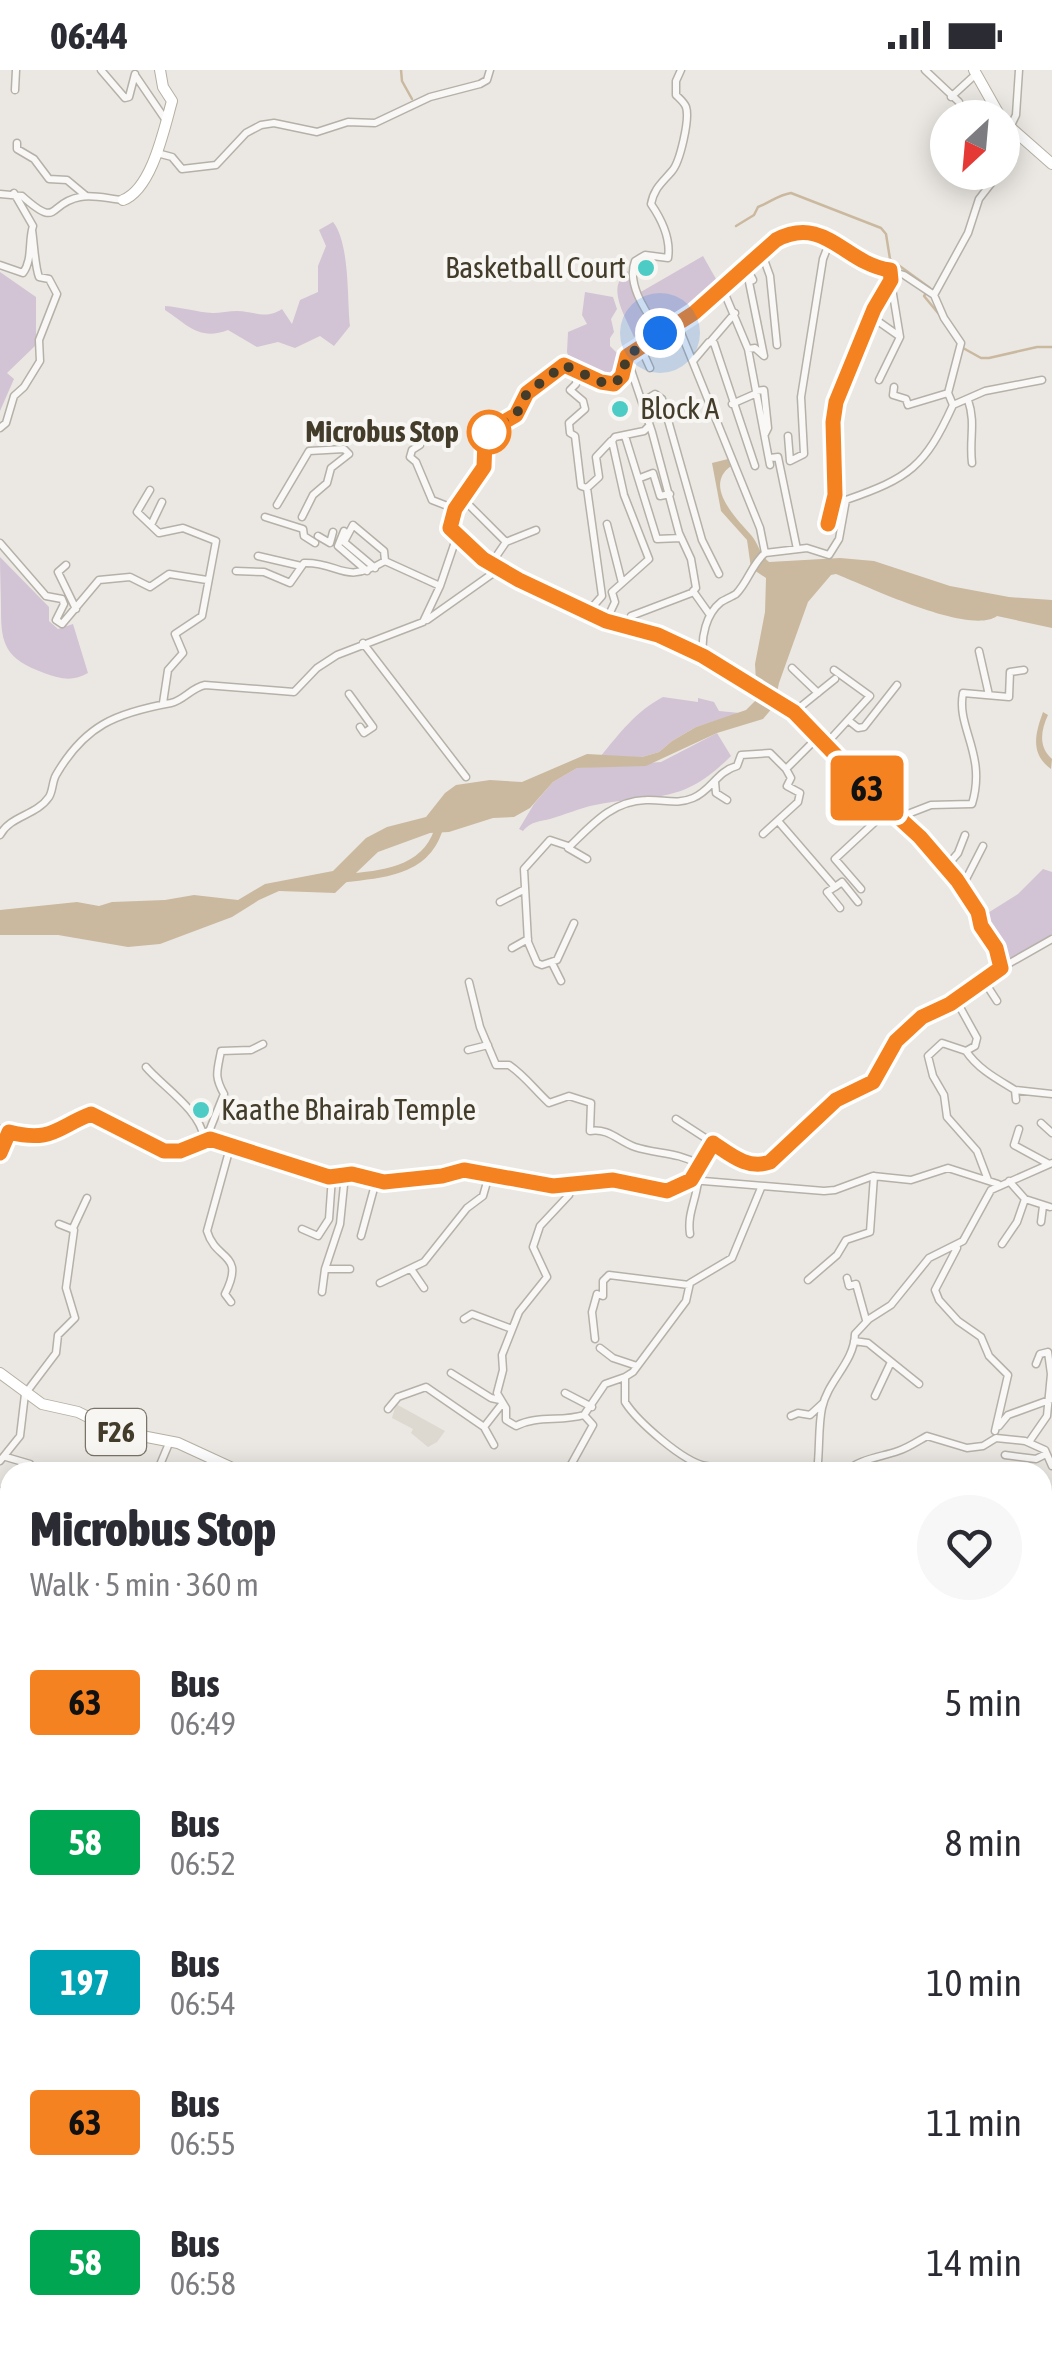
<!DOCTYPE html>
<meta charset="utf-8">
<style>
:root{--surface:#fff;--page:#f7f7f7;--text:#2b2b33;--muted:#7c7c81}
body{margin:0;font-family:"Asap Condensed",sans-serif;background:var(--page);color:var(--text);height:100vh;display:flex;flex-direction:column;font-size:38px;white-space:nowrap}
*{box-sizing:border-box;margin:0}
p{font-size:32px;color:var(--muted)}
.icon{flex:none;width:55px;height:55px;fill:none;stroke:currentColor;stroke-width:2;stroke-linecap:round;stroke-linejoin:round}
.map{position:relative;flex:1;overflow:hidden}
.details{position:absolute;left:0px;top:1392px;width:1052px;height:892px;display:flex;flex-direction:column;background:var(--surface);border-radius:30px 30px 0 0;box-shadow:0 5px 25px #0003}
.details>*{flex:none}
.badge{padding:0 20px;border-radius:8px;font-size:35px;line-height:65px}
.needle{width:65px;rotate:206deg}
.tools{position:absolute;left:930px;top:30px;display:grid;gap:20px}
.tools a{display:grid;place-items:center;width:90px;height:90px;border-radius:50%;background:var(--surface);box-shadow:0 5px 25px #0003;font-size:50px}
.you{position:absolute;width:50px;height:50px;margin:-25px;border:8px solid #fff;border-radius:50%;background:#1a73e8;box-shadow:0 0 0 15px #1a73e833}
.map>.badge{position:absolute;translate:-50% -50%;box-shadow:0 0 0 5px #fff}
.round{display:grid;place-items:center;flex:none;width:105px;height:105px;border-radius:52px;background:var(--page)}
.overview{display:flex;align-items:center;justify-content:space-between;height:170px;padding:0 30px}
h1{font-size:48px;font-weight:800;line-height:75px}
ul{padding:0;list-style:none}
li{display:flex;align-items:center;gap:30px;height:140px;padding:0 30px}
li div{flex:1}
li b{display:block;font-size:38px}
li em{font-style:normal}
li .badge{min-width:110px;font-weight:700;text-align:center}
.status{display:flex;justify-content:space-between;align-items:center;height:70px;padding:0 50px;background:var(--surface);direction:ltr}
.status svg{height:28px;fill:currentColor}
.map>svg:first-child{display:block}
.built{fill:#ddd9d1}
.green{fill:#d2c4d4}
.water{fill:#cab99f}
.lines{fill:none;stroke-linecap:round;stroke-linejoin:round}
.stream{stroke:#cab99f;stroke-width:2.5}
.river{stroke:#cab99f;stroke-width:8}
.minor-casing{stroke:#b5b1a8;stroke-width:9}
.major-casing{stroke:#b6b0a2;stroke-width:12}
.minor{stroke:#f9f8f6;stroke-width:6}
.major{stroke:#fff;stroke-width:10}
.line-casing{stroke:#fff;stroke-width:22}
.line{stroke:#f58220;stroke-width:15}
.walk{stroke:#433c2b;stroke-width:10;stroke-dasharray:0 18}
.poi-dot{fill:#4cccc5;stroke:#f8f6f3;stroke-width:4}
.stop-dot{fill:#fff;stroke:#f58220;stroke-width:5}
.labels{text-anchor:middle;stroke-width:8;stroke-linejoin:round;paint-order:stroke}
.shield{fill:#f8f6f3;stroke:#797467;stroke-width:2.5}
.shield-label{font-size:28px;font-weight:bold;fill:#433c2b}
.poi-label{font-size:30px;fill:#433c2b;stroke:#f8f6f3;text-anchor:start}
.stop-label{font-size:30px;font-weight:bold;fill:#433c2b;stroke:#f8f6f3;text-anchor:end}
</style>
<div class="status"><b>06:44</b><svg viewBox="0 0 49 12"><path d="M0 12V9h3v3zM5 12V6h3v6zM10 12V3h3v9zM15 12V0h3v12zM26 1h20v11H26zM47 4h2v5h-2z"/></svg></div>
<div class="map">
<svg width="1052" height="2284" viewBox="0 0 1052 2284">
<rect width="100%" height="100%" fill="#ebe8e3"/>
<path class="built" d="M396,1334L445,1361L437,1372L428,1377L411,1363L413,1359L392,1348Z"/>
<path class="green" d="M333,152C350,173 347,229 350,256L334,276L320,266L295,278L278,272L257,277L228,260C199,271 188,255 165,240V236C181,237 196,242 213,243C220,243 229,241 237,241C254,241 266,250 282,239L292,254L300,230L318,222V196L326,176L319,160Z
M703,186L720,216L683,248L660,260L639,223Z
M628,201L632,220L653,256L634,267C625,245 605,217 628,201Z
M0,202L36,227V275L7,303L14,309L0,341Z
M585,222L613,227L617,239L611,249L614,262L610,268V276L621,287L622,303L613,313L572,297L567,282L568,262L587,254L582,245Z
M0,487L49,537V551L58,559L73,554L88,603C73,612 60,609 44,603C6,589 1,575 1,541C1,524 0,505 0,487Z
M663,627L698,632V628L714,632L719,641L740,643L696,657L672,671L659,682L642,687H600C619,664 636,641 663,627Z
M717,663L731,686C681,736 657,723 595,735C579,738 565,745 550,749C538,752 532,751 523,761L519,759L534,734L553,712L577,698L661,692Z
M1043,799L1052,802V865L1007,891L983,854V846L1018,824Z
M1052,1845V1923L1043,1933V1850Z
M1048,2000L1052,2001V2169L1043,2170L1042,2001Z"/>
<path class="water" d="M728,389L731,396C703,416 736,448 751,465C759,474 759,484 769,492L840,488L874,491L950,516L1009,527L1052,530V558L997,546C970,566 867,516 836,504L831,505L808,532L779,613L774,636L763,649L717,663L646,696L577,698L553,712L530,738L514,747L493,748L449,762L430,763L378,782L335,823L279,821L259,830L232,847L160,874L128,877L58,865H0V840L77,832L99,836L112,832L165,830L194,825L238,830L265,814L333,801L366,768L387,757L426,747L445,723L456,715L490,710L522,712L587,684L642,687L659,682L672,671L696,657L746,640L757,629L755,594L765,542L766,508L751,498L747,470L721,441L712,393Z
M1043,642L1048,645C1041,660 1038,677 1052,689L1051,699C1030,684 1035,664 1043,642Z"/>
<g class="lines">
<path class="stream" d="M401,0L402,11L412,29
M736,156L754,145L758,137C771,132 778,125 791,123L881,158L886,164L890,189L930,218L924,226L938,243
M963,278L981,288H989L1037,277H1052
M1042,1995L1052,1989"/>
<path class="river" d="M339,809C381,804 429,803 440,754
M0,2152L10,2158
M338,2275V2284
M424,2284L439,2275
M745,2284L747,2275
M961,2284L983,2278L1000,2284"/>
<defs>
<path id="minor" d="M101,0L125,28L129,27L135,4
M925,0L959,32
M135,5L165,49
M15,20L16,0
M951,27L976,4
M17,73V79L34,89L49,109L67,110L85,125
M157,83L172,87L182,99L216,95L246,63L261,55L274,53L317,62L348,52L375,53L430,27L480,14L487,10L490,0
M1002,87L1004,70L1016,45L1019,0
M1000,102L979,129L968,163L934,225L904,205L874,196L817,163L802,161L776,170L694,243L627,286L622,306L614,313L601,312L564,295L527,323L516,345L489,360L485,370L484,397L455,439L451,457L483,489L519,510L606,551L658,565L703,587L794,642L920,767L957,810L978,841L981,856L996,878L1001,898
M0,124L22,126C60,160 47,133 80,127C93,124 109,129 123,130
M762,184L770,206L777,275
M0,195L23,203C33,189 28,171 33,156L14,123
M746,197L753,210L749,212L764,286L755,278L748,279
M722,217L748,279L770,395
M934,225L944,248L961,273L948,323
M872,247L899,266
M677,253L760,458L765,483C752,494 748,512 736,524C733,526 724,530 721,532C706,544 701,567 703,585
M660,263C647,243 626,215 635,191L645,185L668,188C671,169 662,150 651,134C654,118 662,113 672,101C680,92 690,49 686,37C684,32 680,29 676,25V11L681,0
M711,271L735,243
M641,278L650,298
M693,291L709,272L714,273L755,396
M627,295L630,297L652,362L679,463L691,489L696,518L693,521L710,545
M577,301L576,314L570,320L583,331L585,339L569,353L570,363L575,366L581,416L587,418L602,526L588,542
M879,310L900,267L889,200
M894,317L893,325L906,329L908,335L948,323L953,335
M756,321L764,320L768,358L765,364
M968,330C976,353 969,369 972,393
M642,332L655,324L662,329L702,470L719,504
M732,334L757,323
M0,358L6,353L14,326L24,317L40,291L39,270L57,224L49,209L39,207C35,197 34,173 32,160
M625,366L657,469L681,468
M788,366L790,391L804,384L801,327L823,189L830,171
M420,375L412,380L410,387L416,392L432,430L455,439
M770,388L778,387L797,479
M640,408L653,403L660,426L670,424
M587,418L599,407L596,387L611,371
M150,420L137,442L159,463L183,458L216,471L202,546L175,564L183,583L168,600L163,633
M462,428L506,472
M277,435L309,381L344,379L349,384L331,398L327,413L313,425L302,447
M265,447L303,459L304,466L315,473
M607,454L622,513
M151,455L162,432
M827,455L835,425L833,352L837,333L873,239L891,210
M344,461L338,476L367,501
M318,466L330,473L333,462
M0,473L46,526L62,529L64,534L56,550L62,554L99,510L130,507L150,517L169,504L207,510
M765,483L807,478L829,485L839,469L846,430C909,408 925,397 953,335L985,321L1042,310
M258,486L301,496
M491,494L506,472L536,460
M66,495L58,502L76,539
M375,498L344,472L353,455L384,481L385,491
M236,501L264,502L290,513L304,493C341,492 343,516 385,491L440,516
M631,546L694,522
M427,550L499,499
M606,551L615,532L612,522L649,489L624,425L612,371L615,367L644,361L649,356
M363,573L466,707
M979,581L989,625
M792,598L818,623
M349,624L373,657L364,663L360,657
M794,642L835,609
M848,650L858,658L864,657L897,615
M826,674L870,626L834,600
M715,712L716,723L727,730
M900,747L931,735L972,734C987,684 956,658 963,623L1009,627L1010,602L1024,600
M778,751L835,817L842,812L858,832
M763,764L798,732L800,723L787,716L791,708L786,699L819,666
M0,765C11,745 36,746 49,727C53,721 52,712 56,705C85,655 116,643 171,633C184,630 191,618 205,615L294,622L317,598L337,585L423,552L440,516L457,466
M568,776L550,770L524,799L528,872L537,893L542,895L557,890L574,853
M587,789L568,778C591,756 611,731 646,730C663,729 677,735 693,728C712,720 717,701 737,696L741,685L770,683L786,699
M946,797L958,783L965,765
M835,817L827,822L840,838
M962,817L983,776
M861,819L835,789L890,738
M500,832L525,819
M512,878L528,869
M552,893L561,911
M984,911L997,931
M469,912L480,957L496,995H509C525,1006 534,1019 549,1033L569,1026L591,1033L590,1061C609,1058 618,1071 635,1077C656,1084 678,1082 698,1094
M956,930L977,968L975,976L966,981C978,999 997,1009 1015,1020L1016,1030
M468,980L488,975
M966,981L942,973L928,986L933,1006L944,1025L947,1047L977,1081L988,1110
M146,997C162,1016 200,1040 204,1068
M1015,1020L1052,1024
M676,1049L713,1073
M1041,1053L1052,1063
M0,1059L21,1065L54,1064L91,1044L164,1081H180L210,1069L329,1107L352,1105L384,1112L442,1106L465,1101L553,1115L613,1110L667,1121L691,1110L713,1073C731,1085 748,1100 770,1092L832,1033L861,1020L877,1008L896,971L922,947L950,934L1001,898L1052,869
M1019,1059L1014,1075L1049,1094
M206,1069L224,1024C214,1006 217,1002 221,981L251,980L263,974
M231,1074L207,1161C216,1192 246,1182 225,1224L231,1232
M0,1083L9,1062
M691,1110L824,1121L835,1120L873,1106L911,1110L948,1098L998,1114
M572,1114L569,1125L540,1156L533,1177L547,1207L519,1242L502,1285L503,1300L497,1323L506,1338V1350L516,1356C537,1345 561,1352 584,1345L605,1314L625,1307
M1025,1129L1050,1137
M1041,1152L1043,1136
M73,1158L87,1128
M302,1159L318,1166L329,1149L332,1107
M690,1164C687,1144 696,1131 698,1111
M361,1166L376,1111
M1002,1174L1017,1152L1025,1129L1009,1111
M957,1178L935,1220L939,1230L958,1251L981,1267L989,1286L1008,1305L995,1361
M325,1199H350
M411,1199L424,1218
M847,1208L849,1216L856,1214L866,1250
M808,1210L837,1185L846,1170L870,1162L874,1106
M380,1213L424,1192L467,1138L483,1126L489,1105
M322,1222L325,1199L340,1154L345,1105
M464,1249L472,1244L512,1259
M595,1269L592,1242L597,1224L603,1226V1211L609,1205L689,1215
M854,1271L868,1273L919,1314
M600,1278L613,1288L637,1296
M451,1303L491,1328L500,1330
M565,1323L592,1337
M875,1326L891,1292
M388,1339L398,1327L426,1317L484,1357L502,1334
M791,1346L798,1343L810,1345L823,1333
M999,1356L1008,1345L1052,1329
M484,1357L494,1375
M1029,1372L1047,1346L1051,1304L1048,1282L1040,1284L1036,1294
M1005,1385L1036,1389L1046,1384
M6,1387L30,1394L34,1402
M0,1391L20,1366L25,1324L56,1283L58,1265L75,1248L66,1218L74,1160L59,1154
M157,1402L170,1371
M567,1402L593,1355L584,1345
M728,1402C720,1398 715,1398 706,1396C683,1392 637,1351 625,1332V1307L633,1302L686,1231L690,1213L732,1188L761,1118
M817,1402C820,1380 818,1357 822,1338C828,1310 854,1293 855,1264L869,1249L891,1235L929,1188L963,1171L991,1120L1052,1093
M846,1402C858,1389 881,1387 898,1381C908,1378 918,1371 927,1366L967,1378L983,1376L996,1368L1025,1371L1045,1380L1052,1396
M0,1421L10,1422
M0,1454L3,1448L10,1449
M0,1599L10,1592
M1042,1604L1052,1608
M2,1631L10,1633
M6,1652H10
M0,1738L2,1723L10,1719
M0,1777L10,1780
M0,1796L10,1801
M0,1815L10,1819
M0,1834L10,1837
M1042,1839L1052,1835
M0,1912L10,1910
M5,1937L10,1920
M0,1954L8,1939
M0,1994L10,1979
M0,2141L10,2146
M43,2275L45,2284
M557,2275L577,2284
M726,2284L732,2275
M756,2284L758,2275
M951,2284L976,2275L993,2276"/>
<path id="major" d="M974,0L1001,48
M1002,50L1052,94
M123,130C152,119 164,59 172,31L163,17L160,0
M0,1303L42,1334L78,1342L116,1361L178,1373L241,1402
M1042,1583L1052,1582"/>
</defs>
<use href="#minor" class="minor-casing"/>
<use href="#major" class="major-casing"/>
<use href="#minor" class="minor"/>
<use href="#major" class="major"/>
</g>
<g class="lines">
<defs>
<path id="line" d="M0,1083L9,1062C52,1073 57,1057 91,1044L164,1081H180L210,1069L329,1107L352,1104L384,1112L442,1106L464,1100L553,1116L613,1110L667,1121L691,1110L713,1073C731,1085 748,1100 770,1092L836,1030L873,1012L896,971L922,947L950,934L1001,898L996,878L981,856L978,842L957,810L920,767L873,724L794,642L703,586L658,565L606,551L519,510L483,489L450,458L455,439L484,397L485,370L490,360L516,345L527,323L564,295L601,312L614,314L622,306L627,286L694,243L776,170C825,144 845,194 890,200L891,210L874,239L836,332L833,352L835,425L828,454"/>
</defs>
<use href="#line" class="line-casing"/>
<use href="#line" class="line"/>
<path class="walk" d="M489,362L516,345L527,323L564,295L601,312L614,314L622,306L627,286L660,263"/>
</g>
<g class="poi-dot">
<circle cx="646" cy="198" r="10"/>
<circle cx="620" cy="339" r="10"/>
<circle cx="201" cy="1040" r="10"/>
</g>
<circle class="stop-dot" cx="489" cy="362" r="20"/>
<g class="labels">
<rect class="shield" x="86" y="1339" width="60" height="46" rx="8"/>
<g class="shield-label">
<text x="116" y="1372">F26</text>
</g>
<g class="poi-label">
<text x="626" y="208" text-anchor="end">Basketball Court</text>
<text x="640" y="349">Block A</text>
<text x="221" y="1050">Kaathe Bhairab Temple</text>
</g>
<g class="stop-label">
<text x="459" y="372">Microbus Stop</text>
</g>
</g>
</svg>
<div class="tools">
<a><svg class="needle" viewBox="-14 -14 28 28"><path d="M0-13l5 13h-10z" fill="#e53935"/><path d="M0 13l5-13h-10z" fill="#7c7c81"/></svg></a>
</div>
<div class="you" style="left:660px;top:263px"></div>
<b class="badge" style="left:867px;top:718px;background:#f58220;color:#111">63</b>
<section class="details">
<div class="overview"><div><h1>Microbus Stop</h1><p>Walk · 5 min · 360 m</p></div><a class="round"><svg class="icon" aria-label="heart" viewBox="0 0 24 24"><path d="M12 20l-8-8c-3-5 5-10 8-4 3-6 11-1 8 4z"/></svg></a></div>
<ul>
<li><span class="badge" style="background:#f58220;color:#111">63</span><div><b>Bus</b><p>06:49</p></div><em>5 min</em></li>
<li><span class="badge" style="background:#00a651;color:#fff">58</span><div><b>Bus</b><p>06:52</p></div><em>8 min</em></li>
<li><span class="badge" style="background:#00a3b4;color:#fff">197</span><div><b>Bus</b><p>06:54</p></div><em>10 min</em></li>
<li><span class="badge" style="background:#f58220;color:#111">63</span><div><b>Bus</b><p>06:55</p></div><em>11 min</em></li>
<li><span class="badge" style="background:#00a651;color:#fff">58</span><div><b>Bus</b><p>06:58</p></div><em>14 min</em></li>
</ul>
</section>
</div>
